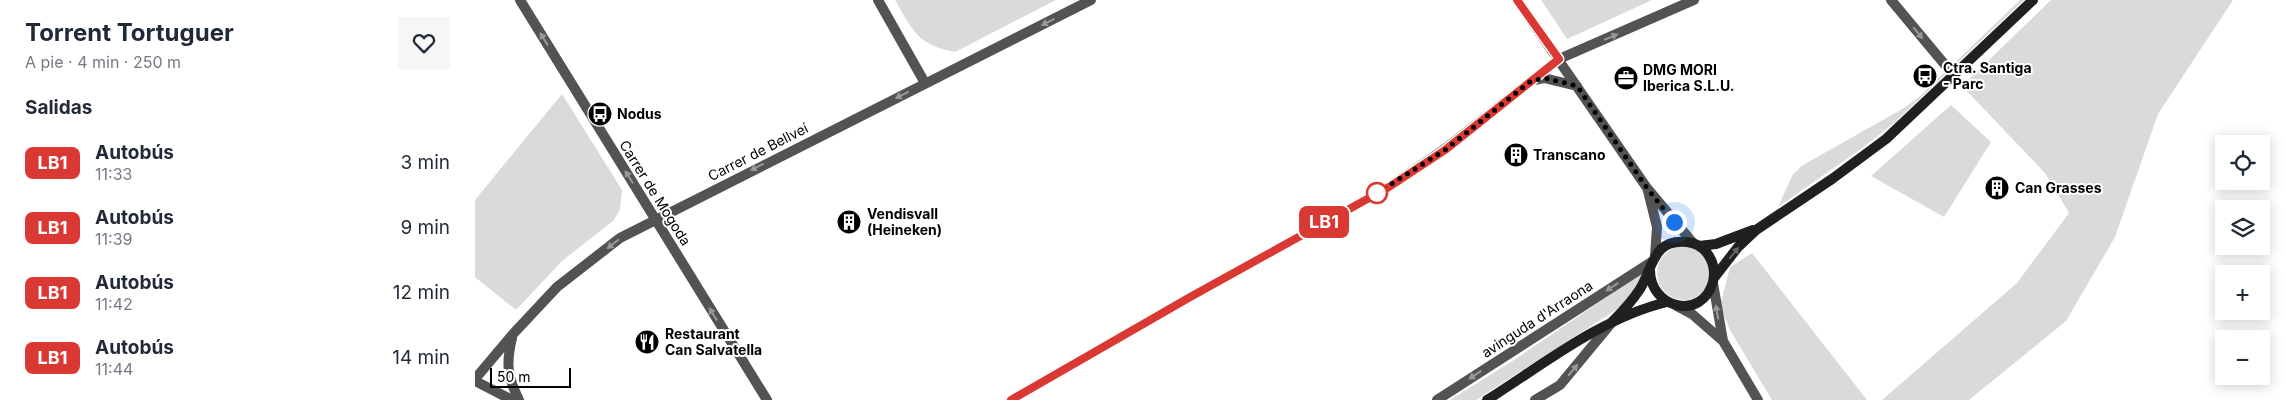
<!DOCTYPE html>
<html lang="es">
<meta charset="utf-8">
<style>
:root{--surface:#fff;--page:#f6f6f7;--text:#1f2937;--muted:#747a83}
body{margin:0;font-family:Inter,sans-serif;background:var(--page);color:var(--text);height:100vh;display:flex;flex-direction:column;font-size:19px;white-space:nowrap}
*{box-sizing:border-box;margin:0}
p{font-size:16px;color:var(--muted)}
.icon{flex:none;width:28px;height:28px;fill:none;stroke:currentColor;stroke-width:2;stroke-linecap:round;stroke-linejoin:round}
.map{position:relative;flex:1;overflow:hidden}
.details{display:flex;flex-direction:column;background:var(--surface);width:475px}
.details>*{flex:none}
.badge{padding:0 10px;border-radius:8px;font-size:18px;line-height:32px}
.tools{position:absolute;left:1740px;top:135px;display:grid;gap:10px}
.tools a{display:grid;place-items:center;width:55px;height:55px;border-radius:0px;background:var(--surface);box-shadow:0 2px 12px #0003;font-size:25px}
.scale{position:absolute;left:15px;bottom:12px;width:81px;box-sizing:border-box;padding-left:5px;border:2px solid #000;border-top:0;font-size:14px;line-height:18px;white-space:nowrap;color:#000;-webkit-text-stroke:4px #fff;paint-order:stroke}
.you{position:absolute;width:25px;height:25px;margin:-12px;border:4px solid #fff;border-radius:50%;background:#1a73e8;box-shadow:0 0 0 8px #1a73e833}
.map>.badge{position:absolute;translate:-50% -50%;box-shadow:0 0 0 2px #fff}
h2{padding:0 25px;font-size:19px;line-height:45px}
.round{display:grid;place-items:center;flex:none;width:52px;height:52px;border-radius:0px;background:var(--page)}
.headline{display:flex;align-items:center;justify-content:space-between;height:85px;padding:0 25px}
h1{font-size:24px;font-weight:700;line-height:38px}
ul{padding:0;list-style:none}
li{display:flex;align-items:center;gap:15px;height:65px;padding:0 25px}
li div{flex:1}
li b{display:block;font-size:19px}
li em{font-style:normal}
li .badge{min-width:55px;font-weight:700;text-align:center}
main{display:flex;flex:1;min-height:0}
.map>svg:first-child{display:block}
.green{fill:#dadada}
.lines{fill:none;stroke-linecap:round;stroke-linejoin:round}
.minor{stroke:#535353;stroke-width:10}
.secondary{stroke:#202020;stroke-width:10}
.oneway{fill:#989898}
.oneway2{fill:#636363}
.line-casing{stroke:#fff;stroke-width:11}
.line{stroke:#da3832;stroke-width:8}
.walk{stroke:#000;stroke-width:5;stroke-dasharray:0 9}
.stop-dot{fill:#fff;stroke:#da3832;stroke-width:2.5}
.labels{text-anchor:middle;stroke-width:4;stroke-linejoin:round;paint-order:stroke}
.poi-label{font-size:14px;font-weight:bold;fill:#000;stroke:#fff;text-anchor:start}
.street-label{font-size:14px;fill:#000;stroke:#fff}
</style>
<main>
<section class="details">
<div class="headline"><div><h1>Torrent Tortuguer</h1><p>A pie · 4 min · 250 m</p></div><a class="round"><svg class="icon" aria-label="heart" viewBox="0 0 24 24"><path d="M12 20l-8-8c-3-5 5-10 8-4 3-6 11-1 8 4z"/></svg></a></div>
<h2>Salidas</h2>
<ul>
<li><span class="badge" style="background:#da3832;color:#fff">LB1</span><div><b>Autobús</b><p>11:33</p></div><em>3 min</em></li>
<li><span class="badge" style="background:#da3832;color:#fff">LB1</span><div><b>Autobús</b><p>11:39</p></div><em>9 min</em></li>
<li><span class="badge" style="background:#da3832;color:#fff">LB1</span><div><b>Autobús</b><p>11:42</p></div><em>12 min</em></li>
<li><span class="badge" style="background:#da3832;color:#fff">LB1</span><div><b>Autobús</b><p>11:44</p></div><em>14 min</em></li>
</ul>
</section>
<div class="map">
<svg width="1811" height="400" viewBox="0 0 1811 400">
<rect width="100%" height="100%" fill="#fff"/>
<path class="green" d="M420,0H581L480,52C443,45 438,31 420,0Z
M1066,0H1177L1092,39Z
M1545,0H1549L1419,123L1390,146L1303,207L1318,174L1328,165L1429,108L1445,96Z
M1576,0H1758L1683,114L1640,237L1591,321L1494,400H1407L1542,283L1594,213L1570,173L1487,86Z
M87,94L147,190L145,210L138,221L87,261L41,310L0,277V200Z
M1476,105L1516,142L1469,217L1396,176Z
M1182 273a27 27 0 1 1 54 0a27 27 0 1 1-54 0Z
M1277,253L1392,400H1297L1255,330L1245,306L1255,267Z
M1167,273L1163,286L1144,308L1001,400H975L1039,360Z"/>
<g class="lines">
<path class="minor" d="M45,0L292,400
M403,0L450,83
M1042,0L1172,188L1218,243
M1416,0L1471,66
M1059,80L1069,78L1102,86
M1173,191L1182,227L1180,256
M1238,283L1248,341L1283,400
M1202,306L1217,314L1248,341
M37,338C31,363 32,376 44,400
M0,379L38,334L82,287L145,238L616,0
M0,381L37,400
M536,400L717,296L914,187L970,149L1084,59L1219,0
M962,400L1178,261
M1060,400L1085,385L1138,321"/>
<path class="secondary" d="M1224,246L1241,244L1278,230
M1239,278L1263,247L1281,230L1357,179L1411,139L1558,0
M1138,321C1148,311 1157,301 1165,289C1178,268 1178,238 1212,242C1221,243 1229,248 1234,256C1239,264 1240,273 1238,282C1227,321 1175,309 1175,270
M1012,400C1069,364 1126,318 1192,302"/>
</g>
<defs><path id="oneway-solid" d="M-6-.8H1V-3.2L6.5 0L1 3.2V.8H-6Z" transform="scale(1.25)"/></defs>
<g class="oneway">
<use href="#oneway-solid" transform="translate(573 22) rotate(153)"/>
<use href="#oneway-solid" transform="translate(1443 33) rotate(50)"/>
<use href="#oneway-solid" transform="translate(1136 37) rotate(-23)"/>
<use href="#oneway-solid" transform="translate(69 39) rotate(-122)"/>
<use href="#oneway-solid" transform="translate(427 95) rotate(153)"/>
<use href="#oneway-solid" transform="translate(282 167) rotate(153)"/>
<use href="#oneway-solid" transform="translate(154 177) rotate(-122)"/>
<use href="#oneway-solid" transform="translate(138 244) rotate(142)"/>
<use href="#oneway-solid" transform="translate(1137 287) rotate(147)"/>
<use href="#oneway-solid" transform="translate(1242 312) rotate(-100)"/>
<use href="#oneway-solid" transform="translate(238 314) rotate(-122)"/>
<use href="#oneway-solid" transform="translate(1098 370) rotate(-50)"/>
<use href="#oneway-solid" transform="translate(1000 375) rotate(147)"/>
</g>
<use class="oneway2" href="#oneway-solid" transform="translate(1259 253) rotate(-51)"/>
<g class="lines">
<defs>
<path id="line" d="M536,400L717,296L914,187L970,150L1084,59L1042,0"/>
</defs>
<use href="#line" class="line-casing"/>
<use href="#line" class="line"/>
<path class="walk" d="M902,193L970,150L1056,81L1070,78L1102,86L1172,188L1199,222"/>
</g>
<defs>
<symbol id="bus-disc" viewBox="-11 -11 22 22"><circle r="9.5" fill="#000" stroke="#fff"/><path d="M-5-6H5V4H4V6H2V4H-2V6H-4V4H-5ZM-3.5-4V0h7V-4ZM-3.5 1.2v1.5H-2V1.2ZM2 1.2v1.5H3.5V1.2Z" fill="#fff"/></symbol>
<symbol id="office-disc" viewBox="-11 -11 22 22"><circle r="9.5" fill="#000" stroke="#fff"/><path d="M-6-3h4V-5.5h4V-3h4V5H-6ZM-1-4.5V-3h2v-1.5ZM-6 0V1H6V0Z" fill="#fff"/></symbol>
<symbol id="building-disc" viewBox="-11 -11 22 22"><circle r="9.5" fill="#000" stroke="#fff"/><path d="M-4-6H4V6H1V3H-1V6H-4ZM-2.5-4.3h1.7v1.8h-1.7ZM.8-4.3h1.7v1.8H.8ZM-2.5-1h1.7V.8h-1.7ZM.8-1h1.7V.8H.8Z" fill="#fff"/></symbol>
<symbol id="restaurant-disc" viewBox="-11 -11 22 22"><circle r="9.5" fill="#000" stroke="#fff"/><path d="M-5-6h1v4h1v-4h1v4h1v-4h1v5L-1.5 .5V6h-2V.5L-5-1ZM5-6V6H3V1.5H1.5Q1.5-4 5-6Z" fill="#fff"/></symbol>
</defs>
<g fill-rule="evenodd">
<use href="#bus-disc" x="1436" y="62" width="28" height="28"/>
<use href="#office-disc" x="1137" y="64" width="28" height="28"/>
<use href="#bus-disc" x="111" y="100" width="28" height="28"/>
<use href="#building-disc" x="1027" y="141" width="28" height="28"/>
<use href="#building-disc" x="1508" y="174" width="28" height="28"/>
<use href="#building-disc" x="360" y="208" width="28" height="28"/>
<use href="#restaurant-disc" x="158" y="328" width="28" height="28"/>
</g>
<circle class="stop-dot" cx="902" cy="193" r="10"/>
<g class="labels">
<g class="poi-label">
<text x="1468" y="73">Ctra. Santiga<tspan x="1468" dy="16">- Parc</tspan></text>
<text x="1168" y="75">DMG MORI<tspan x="1168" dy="16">Iberica S.L.U.</tspan></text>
<text x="142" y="119">Nodus</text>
<text x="1058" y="160">Transcano</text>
<text x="1540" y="193">Can Grasses</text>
<text x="392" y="219">Vendisvall<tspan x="392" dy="16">(Heineken)</tspan></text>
<text x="190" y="339">Restaurant<tspan x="190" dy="16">Can Salvatella</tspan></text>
</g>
<g class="street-label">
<text transform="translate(283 152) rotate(-27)" y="5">Carrer de Bellveí</text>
<text transform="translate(180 193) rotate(58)" y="5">Carrer de Mogoda</text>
<text transform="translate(1062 319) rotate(-33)" y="5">avinguda d'Arraona</text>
</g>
</g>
</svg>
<div class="tools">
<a><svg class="icon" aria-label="locate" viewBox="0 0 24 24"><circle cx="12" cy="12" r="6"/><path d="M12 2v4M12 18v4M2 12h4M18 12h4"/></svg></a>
<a><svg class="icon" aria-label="layers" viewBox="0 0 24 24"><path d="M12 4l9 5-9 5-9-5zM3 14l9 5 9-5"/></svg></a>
<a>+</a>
<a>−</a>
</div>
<div class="scale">50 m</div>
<div class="you" style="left:1199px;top:222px"></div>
<b class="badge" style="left:849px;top:222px;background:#da3832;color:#fff">LB1</b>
</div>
</main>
